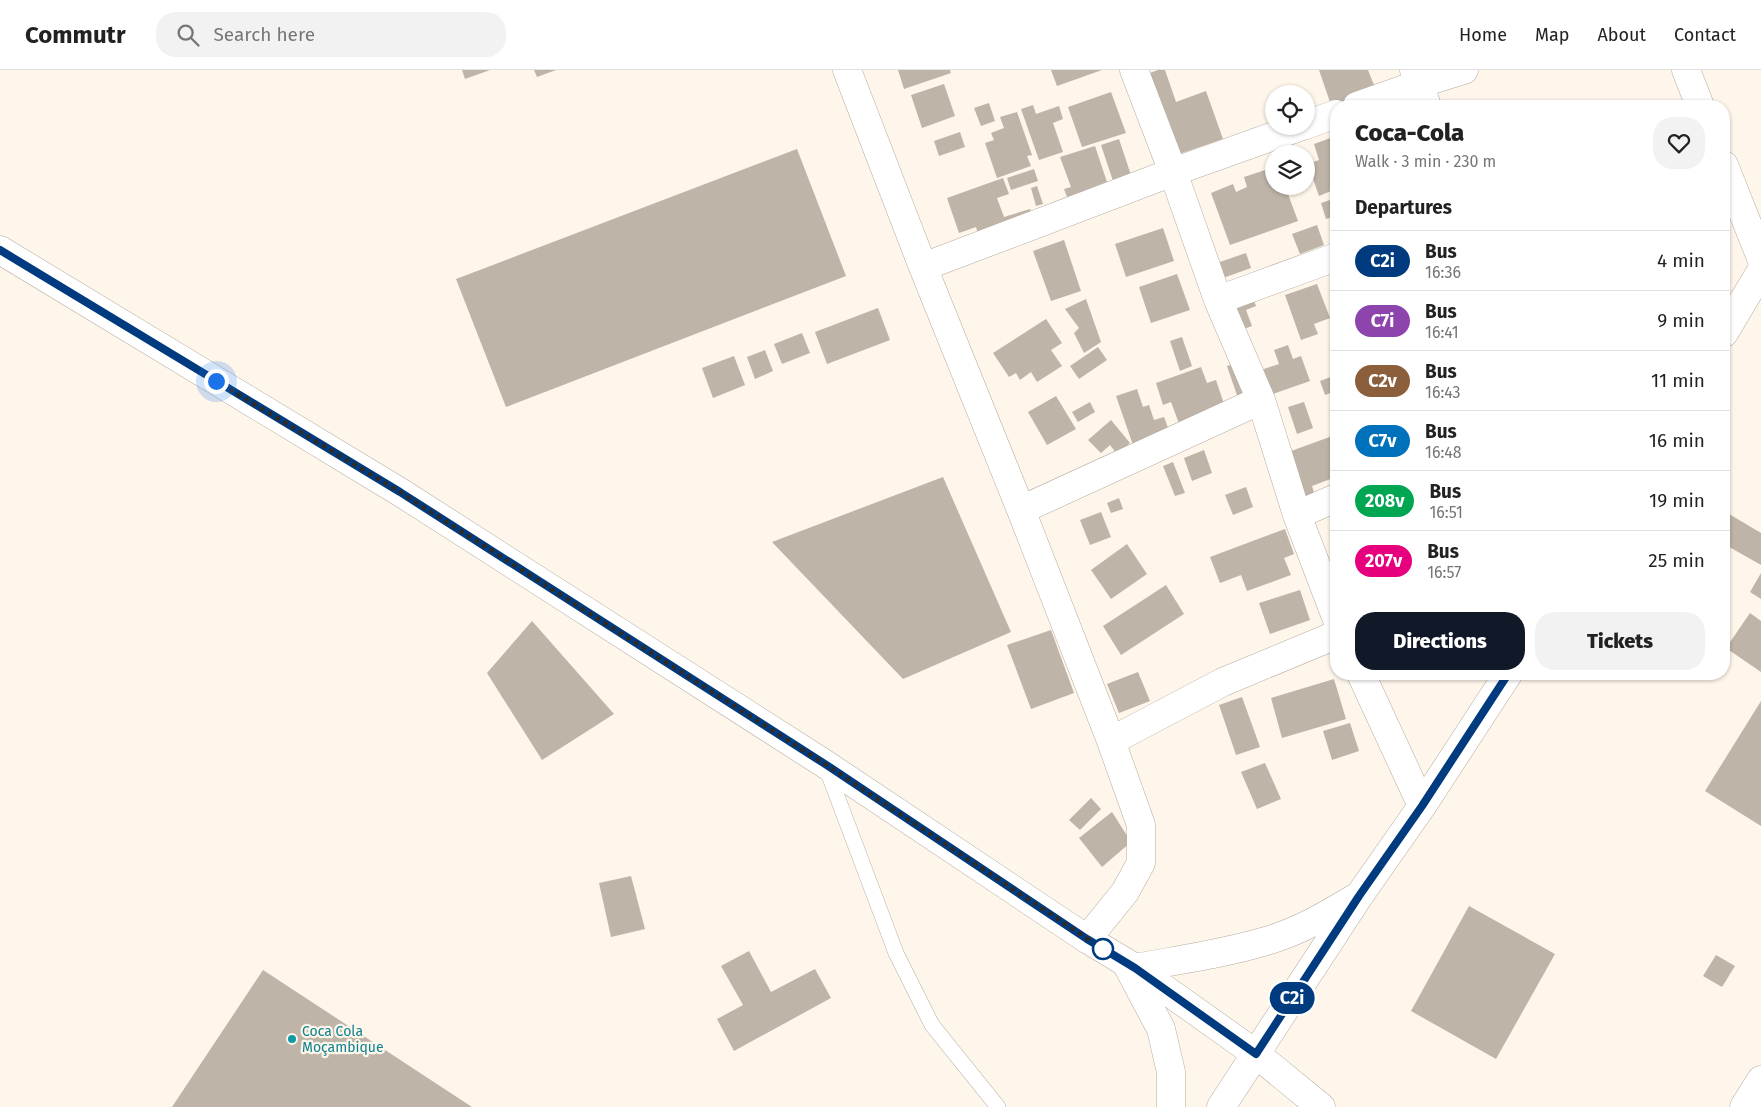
<!DOCTYPE html>
<meta charset="utf-8">
<style>
:root{--surface:#fff;--page:#f2f2f2;--text:#222;--muted:#767676;--line:#e0e0e0;--accent:#111827}
body{margin:0;font-family:"Fira Sans",sans-serif;background:var(--page);color:var(--text);height:100vh;display:flex;flex-direction:column;font-size:19px;white-space:nowrap}
*{box-sizing:border-box;margin:0}
p{font-size:16px;color:var(--muted)}
.icon{flex:none;width:28px;height:28px;fill:none;stroke:currentColor;stroke-width:2;stroke-linecap:round;stroke-linejoin:round}
.map{position:relative;flex:1;overflow:hidden}
.details{position:absolute;left:1330px;top:30px;width:400px;height:580px;display:flex;flex-direction:column;background:var(--surface);border-radius:20px;box-shadow:0 1px 4px #0004}
.details>*{flex:none}
.badge{padding:0 10px;border-radius:16px;font-size:18px;line-height:32px}
.tools{position:absolute;left:1265px;top:15px;display:grid;gap:10px}
.tools a{display:grid;place-items:center;width:50px;height:50px;border-radius:50%;background:var(--surface);box-shadow:0 1px 4px #0004;font-size:25px}
.you{position:absolute;width:25px;height:25px;margin:-12px;border:4px solid #fff;border-radius:50%;background:#1a73e8;box-shadow:0 0 0 8px #1a73e833}
.map>.badge{position:absolute;translate:-50% -50%;box-shadow:0 0 0 2px #fff}
h2{padding:0 25px;font-size:19px;line-height:45px}
.round{display:grid;place-items:center;flex:none;width:52px;height:52px;border-radius:20px;background:var(--page)}
.headline{display:flex;align-items:center;justify-content:space-between;height:85px;padding:0 25px}
h1{font-size:24px;font-weight:800;line-height:38px}
.cta{display:flex;gap:10px;margin-top:auto;padding:10px 25px}
.cta a{flex:1;height:58px;border-radius:20px;background:var(--accent);color:#fff;font-size:20px;font-weight:800;line-height:58px;text-align:center}
.cta a+a{background:var(--page);color:var(--text)}
ul{padding:0;list-style:none}
li{display:flex;align-items:center;gap:15px;height:60px;padding:0 25px;border-top:1px solid var(--line)}
li div{flex:1}
li b{display:block;font-size:19px}
li em{font-style:normal}
li .badge{min-width:55px;font-weight:700;text-align:center}
header{display:flex;align-items:center;gap:30px;box-sizing:border-box;height:70px;padding:0 25px;background:var(--surface);border-bottom:1px solid var(--line)}
header strong{font-size:24px}
nav{display:flex;gap:28px;margin-inline-start:auto;font-size:18px}
.search{width:350px;height:45px;background:var(--page);display:flex;align-items:center;gap:12px;box-sizing:border-box;padding:0 18px;border-radius:20px;color:var(--muted);font-size:19px}
.map>svg:first-child{display:block}
.building{fill:#beb4a8}
.lines{fill:none;stroke-linecap:round;stroke-linejoin:round}
.service-casing{stroke:#b5aca0;stroke-width:16}
.minor-casing{stroke:#b5aca0;stroke-width:29}
.secondary-casing{stroke:#b5aca0;stroke-width:29}
.primary-casing{stroke:#b5aca0;stroke-width:29}
.service{stroke:#fff;stroke-width:15}
.minor{stroke:#fff;stroke-width:28}
.secondary{stroke:#fff;stroke-width:28}
.primary{stroke:#fff;stroke-width:28}
.line-casing{stroke:#fff;stroke-width:11}
.line{stroke:#003b80;stroke-width:8}
.walk{stroke:#2f2b26;stroke-width:5;stroke-dasharray:0 9}
.stop-dot{fill:#fff;stroke:#003b80;stroke-width:2.5}
.culture-dot{fill:#0f9aa8;stroke:#fef5eb;stroke-width:2}
.labels{text-anchor:middle;stroke-width:4.5;stroke-linejoin:round;paint-order:stroke}
.culture-label{font-size:14px;fill:#0d838f;stroke:#fef5eb;text-anchor:start}
</style>
<header>
<strong>Commutr</strong>
<div class="search"><svg class="icon" aria-label="search" viewBox="0 0 24 24"><circle cx="10" cy="10" r="6"/><path d="M15 15l6 6"/></svg>Search here</div>
<nav><a>Home</a><a>Map</a><a>About</a><a>Contact</a></nav>
</header>
<div class="map">
<svg width="1761" height="1037" viewBox="0 0 1761 1037">
<rect width="100%" height="100%" fill="#fef5eb"/>
<path class="building" d="M462,0H490L465,9Z
M534,0H556L537,7Z
M898,0H950L951,3L904,19Z
M1051,0H1102L1057,16Z
M1158,0H1165L1176,32L1206,21L1223,69L1179,84L1150,3Z
M1319,0H1368L1376,20L1331,35Z
M944,14L955,46L922,58L911,25Z
M1111,22L1126,63L1082,77L1068,37Z
M989,33L995,51L981,56L974,38Z
M1033,35L1036,44L1059,36L1063,49L1053,53L1063,82L1039,90L1021,39Z
M1017,42L1032,85L1027,86L1031,96L997,108L985,73L994,70L991,63L1004,58L1000,47Z
M960,62L965,77L939,86L934,71Z
M1336,66V119L1319,126L1308,94L1319,90L1314,74Z
M1119,69L1134,114L1116,120L1101,75Z
M1095,76L1111,124L1054,143L1051,133L1067,127L1064,119L1071,117L1060,87Z
M797,79L846,206L506,337L456,209Z
M1274,97V116H1285L1298,151L1230,175L1211,123L1233,114L1236,122L1247,117L1244,107Z
M1034,99L1038,111L1011,120L1007,108Z
M1003,108L1009,124L997,128L1004,147L1030,139L1034,152L980,171L976,157L959,163L947,128Z
M1037,116L1043,134L1036,136L1031,118Z
M1336,128V146L1326,149L1321,133Z
M1317,155L1324,175L1300,184L1292,164Z
M1163,158L1174,191L1126,207L1115,174Z
M1064,170L1081,221L1051,231L1033,181Z
M1246,183L1251,198L1223,208L1217,193Z
M1177,204L1190,240L1151,253L1139,217Z
M1317,214L1330,248L1314,254L1318,264L1301,270L1285,225Z
M1251,223L1256,236L1246,240L1252,256L1241,260L1231,230Z
M1086,229L1101,272L1084,283L1074,263L1079,258L1065,239Z
M878,238L890,270L827,294L815,262Z
M1046,249L1062,273L1051,280L1062,296L1037,312L1031,302L1020,310L1016,303L1009,307L993,283Z
M802,263L810,283L782,294L774,274Z
M1182,267L1192,296L1180,301L1170,271Z
M1288,275L1293,289L1301,286L1310,311L1270,325L1261,300L1279,294L1274,280Z
M1098,277L1107,290L1079,309L1070,296Z
M765,280L773,301L755,309L747,287Z
M734,286L745,315L713,328L702,298Z
M1240,292L1252,330L1240,334L1227,296Z
M1201,297L1207,313L1216,310L1227,343L1181,359L1171,332L1163,335L1156,313Z
M1336,305V321L1325,325L1320,311Z
M1137,319L1143,337L1149,335L1154,350L1164,347L1170,363L1133,375L1116,326Z
M1056,326L1076,359L1047,375L1028,342Z
M1090,332L1095,342L1078,352L1072,342Z
M1304,332L1313,358L1297,364L1288,337Z
M1111,350L1130,373L1117,384L1110,375L1101,383L1088,370Z
M1335,365L1336,370V407L1312,416L1316,429L1301,434L1283,384Z
M1204,380L1212,403L1192,411L1184,388Z
M1173,392L1185,423L1175,426L1163,396Z
M943,407L1011,562L903,609L772,472Z
M1246,417L1253,437L1233,445L1225,425Z
M1119,428L1123,439L1111,443L1107,433Z
M1724,441L1761,463V495L1724,474Z
M1101,442L1111,467L1090,475L1080,450Z
M1285,459L1294,484L1284,488L1291,505L1247,521L1241,505L1220,513L1210,487Z
M1127,474L1147,504L1111,529L1091,500Z
M1761,503V529L1750,522Z
M1166,515L1184,544L1121,585L1103,556Z
M1300,520L1310,550L1270,564L1259,533Z
M1750,543L1761,551V602L1726,578Z
M532,551L614,644L542,690L487,603Z
M1051,560L1074,623L1031,639L1007,575Z
M1138,602L1150,631L1119,643L1107,614Z
M1334,609L1346,649L1282,668L1271,628Z
M1242,627L1260,677L1236,685L1219,635Z
M1761,631V756L1705,721Z
M1350,653L1359,681L1332,690L1323,661Z
M1265,693L1281,729L1257,739L1241,702Z
M1091,728L1101,739L1080,760L1069,750Z
M1112,742L1131,772L1102,797L1079,768Z
M631,806L645,859L611,867L599,813Z
M1469,836L1555,884L1496,989L1411,941Z
M749,881L771,922L815,899L831,928L734,981L717,949L743,935L721,896Z
M1716,885L1735,896L1722,917L1703,906Z
M263,900L472,1037H172Z"/>
<g class="lines">
<defs>
<path id="service" d="M826,697L896,883L932,955L998,1037"/>
<path id="minor" d="M847,0L923,197L1021,440L1111,671L1141,755V793L1125,822L1087,869
M1134,0L1173,102L1218,230L1261,330L1297,445L1336,547
M1414,0L1427,36
M1686,0L1700,36
M1357,36L1419,14L1464,0
M1306,55L1336,44
M1724,95L1761,188
M923,197L1173,102L1302,56
M1218,230L1336,187
M1021,440L1261,330
M1297,445L1336,428
M1361,604L1422,736
M1111,671L1223,612L1336,565
M1256,984L1321,1037
M1744,1037L1761,1010"/>
<path id="secondary" d="M0,180L400,422L825,694L1087,869L1135,898L1256,984"/>
<path id="primary" d="M1724,263L1761,201
M1126,893L1161,959L1171,1002V1037
M1135,898C1178,890 1223,884 1266,871C1298,862 1327,845 1355,828
M1221,1037L1359,826L1422,736L1508,604"/>
</defs>
<use href="#service" class="service-casing"/>
<use href="#minor" class="minor-casing"/>
<use href="#secondary" class="secondary-casing"/>
<use href="#primary" class="primary-casing"/>
<use href="#service" class="service"/>
<use href="#minor" class="minor"/>
<use href="#secondary" class="secondary"/>
<use href="#primary" class="primary"/>
</g>
<g class="lines">
<defs>
<path id="line" d="M0,180L400,422L825,694L1087,869L1135,898L1256,984L1359,826L1422,736L1508,604"/>
</defs>
<use href="#line" class="line-casing"/>
<use href="#line" class="line"/>
<path class="walk" d="M216,311L400,422L825,694L1103,879"/>
</g>
<circle class="stop-dot" cx="1103" cy="879" r="10"/>
<circle class="culture-dot" cx="292" cy="969" r="5"/>
<g class="labels">
<g class="culture-label">
<text x="302" y="966">Coca Cola<tspan x="302" dy="16">Moçambique</tspan></text>
</g>
</g>
</svg>
<div class="tools">
<a><svg class="icon" aria-label="locate" viewBox="0 0 24 24"><circle cx="12" cy="12" r="6"/><path d="M12 2v4M12 18v4M2 12h4M18 12h4"/></svg></a>
<a><svg class="icon" aria-label="layers" viewBox="0 0 24 24"><path d="M12 4l9 5-9 5-9-5zM3 14l9 5 9-5"/></svg></a>
</div>
<div class="you" style="left:216px;top:311px"></div>
<b class="badge" style="left:1292px;top:928px;background:#003b80;color:#fff">C2i</b>
<section class="details">
<div class="headline"><div><h1>Coca-Cola</h1><p>Walk · 3 min · 230 m</p></div><a class="round"><svg class="icon" aria-label="heart" viewBox="0 0 24 24"><path d="M12 20l-8-8c-3-5 5-10 8-4 3-6 11-1 8 4z"/></svg></a></div>
<h2>Departures</h2>
<ul>
<li><span class="badge" style="background:#003b80;color:#fff">C2i</span><div><b>Bus</b><p>16:36</p></div><em>4 min</em></li>
<li><span class="badge" style="background:#8e44ad;color:#fff">C7i</span><div><b>Bus</b><p>16:41</p></div><em>9 min</em></li>
<li><span class="badge" style="background:#8b5e3c;color:#fff">C2v</span><div><b>Bus</b><p>16:43</p></div><em>11 min</em></li>
<li><span class="badge" style="background:#0072bc;color:#fff">C7v</span><div><b>Bus</b><p>16:48</p></div><em>16 min</em></li>
<li><span class="badge" style="background:#00a651;color:#fff">208v</span><div><b>Bus</b><p>16:51</p></div><em>19 min</em></li>
<li><span class="badge" style="background:#e6007e;color:#fff">207v</span><div><b>Bus</b><p>16:57</p></div><em>25 min</em></li>
</ul>
<div class="cta"><a>Directions</a><a>Tickets</a></div>
</section>
</div>
